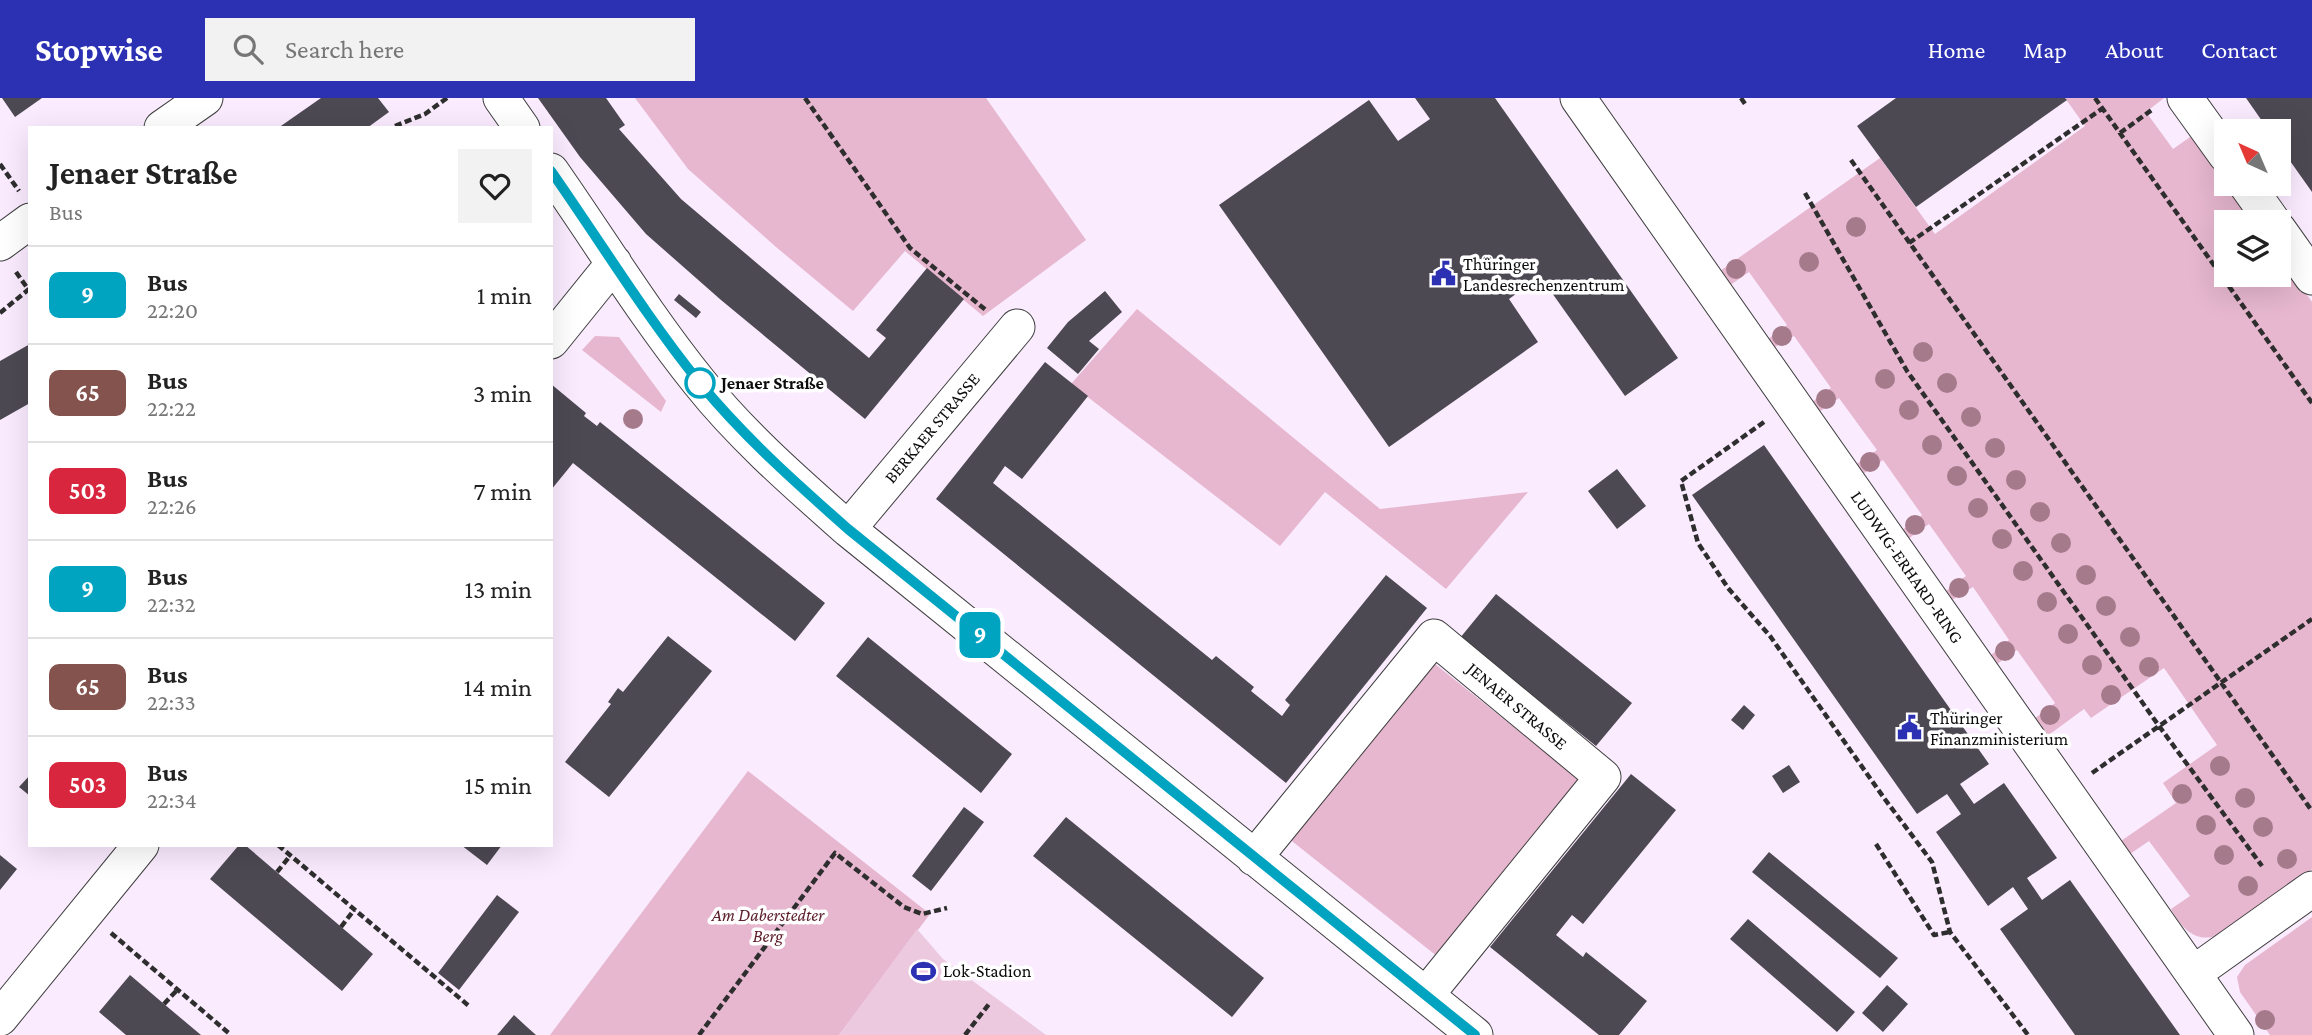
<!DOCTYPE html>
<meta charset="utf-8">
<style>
:root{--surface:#fff;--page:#f2f2f2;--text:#222;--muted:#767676;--line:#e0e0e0;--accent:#2c31b3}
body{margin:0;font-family:"Crimson Pro",serif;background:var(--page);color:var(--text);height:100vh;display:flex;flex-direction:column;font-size:26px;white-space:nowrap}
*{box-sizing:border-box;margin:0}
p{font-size:23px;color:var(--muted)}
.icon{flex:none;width:38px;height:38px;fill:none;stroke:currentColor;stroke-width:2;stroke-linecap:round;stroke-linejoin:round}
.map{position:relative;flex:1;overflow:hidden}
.details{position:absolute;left:28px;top:28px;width:525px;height:721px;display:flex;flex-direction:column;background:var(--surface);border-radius:0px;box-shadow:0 7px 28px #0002}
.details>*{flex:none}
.badge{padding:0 14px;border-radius:10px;font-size:24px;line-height:46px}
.needle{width:46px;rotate:316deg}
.tools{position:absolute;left:2214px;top:21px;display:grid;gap:14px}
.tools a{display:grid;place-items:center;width:77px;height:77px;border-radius:0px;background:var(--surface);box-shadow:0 7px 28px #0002;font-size:35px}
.map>.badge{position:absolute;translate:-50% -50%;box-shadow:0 0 0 4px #fff}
.round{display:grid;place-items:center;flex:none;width:74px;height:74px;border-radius:0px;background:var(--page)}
.summary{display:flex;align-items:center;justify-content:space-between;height:119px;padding:0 21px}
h1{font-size:33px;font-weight:700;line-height:52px}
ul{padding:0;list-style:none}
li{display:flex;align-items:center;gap:21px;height:98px;padding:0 21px;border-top:2px solid var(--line)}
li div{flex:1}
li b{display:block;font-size:26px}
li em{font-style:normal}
li .badge{min-width:77px;font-weight:700;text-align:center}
header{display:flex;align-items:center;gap:42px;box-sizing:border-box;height:98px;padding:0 35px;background:var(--accent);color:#fff}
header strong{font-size:33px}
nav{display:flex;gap:38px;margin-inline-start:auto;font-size:24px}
.search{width:490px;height:63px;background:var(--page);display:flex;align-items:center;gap:18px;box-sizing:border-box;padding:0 24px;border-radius:0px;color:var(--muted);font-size:26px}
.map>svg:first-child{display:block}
.green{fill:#e6b7cf}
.pitch{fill:#edc9e0}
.building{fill:#4d4953}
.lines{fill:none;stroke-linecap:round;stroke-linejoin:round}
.minor-casing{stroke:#3f3f3f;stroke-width:37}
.path{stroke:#2e2e2e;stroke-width:4.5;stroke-dasharray:7 3.5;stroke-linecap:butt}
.minor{stroke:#fff;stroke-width:35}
.tree{fill:#a57b8b}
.line-casing{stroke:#fff;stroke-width:16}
.line{stroke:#00a4c0;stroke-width:10}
.stop-dot{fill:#fff;stroke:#00a4c0;stroke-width:3.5}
.labels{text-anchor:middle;stroke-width:7;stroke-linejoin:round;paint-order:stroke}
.poi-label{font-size:18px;fill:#0c0c0c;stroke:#fff;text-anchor:start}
.stop-label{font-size:18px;font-weight:bold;fill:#0c0c0c;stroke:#fff;text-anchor:start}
.street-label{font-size:18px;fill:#0c0c0c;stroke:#fff}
.park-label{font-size:18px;font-style:italic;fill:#5f202d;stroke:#fff}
</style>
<header>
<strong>Stopwise</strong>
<div class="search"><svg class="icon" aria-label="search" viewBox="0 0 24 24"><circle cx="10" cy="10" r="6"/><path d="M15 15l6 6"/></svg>Search here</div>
<nav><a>Home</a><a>Map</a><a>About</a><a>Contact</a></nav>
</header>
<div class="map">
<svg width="2312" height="937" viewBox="0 0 2312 937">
<rect width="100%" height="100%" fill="#faebfe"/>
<path class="green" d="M635,0H986L1086,142L983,218L905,153L853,213L776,149L688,71Z
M2065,0H2164L2146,14L2173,51L2193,37L2255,124H2226V177H2278L2279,157L2312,204V771L2219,837C2195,846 2182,830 2171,811L2190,798L2149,743L2130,756L2121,743L2176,705L2163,685L2217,647L2164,570L2091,620L2084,611L2046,639L2034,621L2055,605L2017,552L1997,566L1991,557L2009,542L1973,489L1952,502L1946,493L1966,478L1929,426L1908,441L1902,432L1922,417L1883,362L1863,376L1855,367L1877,352L1839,300L1819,314L1812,304L1831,290L1794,238L1775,249L1768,241L1787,227L1749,174L1729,188L1720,173L1880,60L1935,136L2085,28Z
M1137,211L1380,411L1528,394L1446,491L1325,394L1280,448L1071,286Z
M595,238L619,239L666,303L661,314L582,252Z
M1430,562L1580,682L1438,859L1288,740Z
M748,673L930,816L839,937H550Z
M2312,819V937H2270L2240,894L2237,879L2245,867Z"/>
<path class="pitch" d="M917,831L943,861L1046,937H839Z"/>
<path class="building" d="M2,0H42L15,19Z
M321,0H378L389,14L367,30H278Z
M538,0H606L625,27L619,31L681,101L869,260L886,240L876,232L927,170L964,201L865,321L721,202L646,136L580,59Z
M1415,0H1495L1678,260L1625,298L1540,178L1509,201L1538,244L1389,349L1219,107L1369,2L1398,43L1430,21Z
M1896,0H2065L2067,2L1916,109L1857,28Z
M2246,0H2312V94L2278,46V33H2269Z
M1105,193L1122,214L1089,243L1099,251L1078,276L1047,250L1068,224Z
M679,196L701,214L696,220L674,202Z
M30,246V305L0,322V263Z
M1045,264L1088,298L1022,381L1005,368L993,385L1212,562L1216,558L1254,589L1251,593L1282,618L1290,607L1285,602L1386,477L1427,510L1286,685L936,401Z
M551,286L586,315L584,318L597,328L600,324L825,505L795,543L573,365L551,392Z
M1764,347L1989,666L1960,686L1974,706L2004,685L2057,760L2027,780L2042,802L2070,782L2180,937H2075L2000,831L2028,811L2013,789L1988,808L1936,734L1961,716L1947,696L1917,716L1692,397Z
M1617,371L1646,408L1617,431L1588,393Z
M1496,496L1632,605L1596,648L1460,540Z
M668,538L712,573L609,699L565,664L611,606L608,604L618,590L623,594Z
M868,539L1012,656L981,695L836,578Z
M1744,607L1755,617L1743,632L1731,622Z
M1789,667L1800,684L1783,695L1772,678Z
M1631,676L1676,712L1583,826L1572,817L1556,837L1583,859L1586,854L1647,903L1619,937H1599L1490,849Z
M30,677V698L19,689Z
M964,709L984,724L931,793L912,778Z
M1066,719L1264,880L1232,919L1033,758Z
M239,747H245L373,856L342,893L210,781Z
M461,747H502L487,767Z
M1769,754L1898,860L1880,880L1752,774Z
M0,757L17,771L0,792Z
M497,797L519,814L459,892L438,875Z
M1748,821L1855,914L1837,934L1730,841Z
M130,877L164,906L201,937H126L99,914Z
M1887,887L1908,906L1883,934L1862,915Z
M514,917L527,929L536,937H497Z"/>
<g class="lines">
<defs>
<path id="minor" d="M501,0L522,30
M1578,0L2236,937
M2185,0L2226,57
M162,30L205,0
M551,73C600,143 645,217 699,284C742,338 795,384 848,431L1475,937
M2246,86L2273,124
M2278,131L2312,179
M0,145L30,123
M551,243L614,165
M848,431L1017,229
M1254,760L1434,539L1603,679L1426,897
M2194,875L2312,791
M0,920L141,747"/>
</defs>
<use href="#minor" class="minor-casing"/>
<path class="path" d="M805,0L910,150L987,213
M1741,0L1745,6
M2095,0L2312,305
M395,28L425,16L447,0
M2120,35L2153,11
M1851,62L2312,713
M0,66L19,93
M1805,95L1907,273L2159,628L2262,768
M1909,145L2103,10
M16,174L28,191
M0,215L29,191
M1764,324L1681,383L1698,445L1728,490L1770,538L1884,700L1932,764L1950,834L2028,937
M2092,675L2312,521
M1876,746L1934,837L1950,834
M278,747L469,908
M277,774L290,758
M341,829L354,812
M111,835L231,937
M164,906L178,891
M699,937L835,755L904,809L922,816L947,810
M965,937L989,906"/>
<use href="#minor" class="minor"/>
</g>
<g class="tree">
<circle cx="1856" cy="129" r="10"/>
<circle cx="1809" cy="164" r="10"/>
<circle cx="1736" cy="171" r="10"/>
<circle cx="1782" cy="238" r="10"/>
<circle cx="1923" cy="254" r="10"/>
<circle cx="1885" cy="281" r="10"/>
<circle cx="1947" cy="285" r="10"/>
<circle cx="1826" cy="301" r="10"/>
<circle cx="1909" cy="312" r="10"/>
<circle cx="1971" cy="319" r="10"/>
<circle cx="633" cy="321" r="10"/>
<circle cx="1932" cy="347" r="10"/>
<circle cx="1995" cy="350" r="10"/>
<circle cx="1870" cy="364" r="10"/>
<circle cx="1957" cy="378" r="10"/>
<circle cx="2016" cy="382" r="10"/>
<circle cx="1978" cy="410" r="10"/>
<circle cx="2040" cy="414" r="10"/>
<circle cx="1915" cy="427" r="10"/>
<circle cx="2002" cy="441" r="10"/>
<circle cx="2061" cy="445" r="10"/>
<circle cx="2023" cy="473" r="10"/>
<circle cx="2086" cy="477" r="10"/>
<circle cx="1959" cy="490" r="10"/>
<circle cx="2047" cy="504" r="10"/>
<circle cx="2106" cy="508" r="10"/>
<circle cx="2068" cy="536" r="10"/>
<circle cx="2130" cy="539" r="10"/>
<circle cx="2005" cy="553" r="10"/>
<circle cx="2092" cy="567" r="10"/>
<circle cx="2149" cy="569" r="10"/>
<circle cx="2111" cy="597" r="10"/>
<circle cx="2050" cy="617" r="10"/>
<circle cx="2220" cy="668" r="10"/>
<circle cx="2182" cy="696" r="10"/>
<circle cx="2245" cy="700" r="10"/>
<circle cx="2206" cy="727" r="10"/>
<circle cx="2263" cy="729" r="10"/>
<circle cx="2224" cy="757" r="10"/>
<circle cx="2287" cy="761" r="10"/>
<circle cx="2248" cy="788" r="10"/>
<circle cx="2265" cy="922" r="10"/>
</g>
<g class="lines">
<defs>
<path id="line" d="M551,73C600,143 645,217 699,284C743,338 796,385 848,431L1475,937"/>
</defs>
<use href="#line" class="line-casing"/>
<use href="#line" class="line"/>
</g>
<defs>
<symbol id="civic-bare" viewBox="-9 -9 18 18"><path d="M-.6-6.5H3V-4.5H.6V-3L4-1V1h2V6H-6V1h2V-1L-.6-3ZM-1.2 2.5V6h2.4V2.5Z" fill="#2c31b3" stroke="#fff" stroke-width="2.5" paint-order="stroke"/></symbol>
<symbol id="stadium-bare" viewBox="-9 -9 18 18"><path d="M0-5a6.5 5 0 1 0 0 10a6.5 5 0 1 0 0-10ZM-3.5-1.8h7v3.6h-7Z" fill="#2c31b3" stroke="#fff" stroke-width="2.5" paint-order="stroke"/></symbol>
</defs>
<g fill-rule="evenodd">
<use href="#civic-bare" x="1426" y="158" width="35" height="35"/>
<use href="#civic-bare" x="1892" y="612" width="35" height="35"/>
<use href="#stadium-bare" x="906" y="856" width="35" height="35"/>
</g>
<circle class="stop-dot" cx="700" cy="285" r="14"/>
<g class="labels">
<g class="poi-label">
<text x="1463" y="172">Thüringer<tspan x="1463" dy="21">Landesrechenzentrum</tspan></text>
<text x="1930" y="626">Thüringer<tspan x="1930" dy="21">Finanzministerium</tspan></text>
<text x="943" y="879">Lok-Stadion</text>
</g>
<g class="stop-label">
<text x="721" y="291">Jenaer Straße</text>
</g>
<g class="street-label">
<text transform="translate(932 330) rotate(-50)" y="6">BERKAER STRASSE</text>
<text transform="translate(1907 469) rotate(55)" y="6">LUDWIG-ERHARD-RING</text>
<text transform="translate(1517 608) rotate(40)" y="6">JENAER STRASSE</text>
</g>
<g class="park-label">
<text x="768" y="823">Am Daberstedter<tspan x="768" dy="21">Berg</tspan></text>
</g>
</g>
</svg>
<div class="tools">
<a><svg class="needle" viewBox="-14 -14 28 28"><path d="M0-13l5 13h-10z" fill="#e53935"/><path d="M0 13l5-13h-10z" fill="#767676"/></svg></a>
<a><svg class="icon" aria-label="layers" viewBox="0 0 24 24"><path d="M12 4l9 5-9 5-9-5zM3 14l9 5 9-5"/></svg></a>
</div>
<b class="badge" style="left:980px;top:537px;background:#00a4c0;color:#fff">9</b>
<section class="details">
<div class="summary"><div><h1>Jenaer Straße</h1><p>Bus</p></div><a class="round"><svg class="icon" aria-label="heart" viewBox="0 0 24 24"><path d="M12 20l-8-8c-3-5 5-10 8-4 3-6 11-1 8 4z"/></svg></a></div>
<ul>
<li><span class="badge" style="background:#00a4c0;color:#fff">9</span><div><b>Bus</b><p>22:20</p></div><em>1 min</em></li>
<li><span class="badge" style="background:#85534e;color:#fff">65</span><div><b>Bus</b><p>22:22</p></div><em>3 min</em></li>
<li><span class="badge" style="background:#d7263d;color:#fff">503</span><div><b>Bus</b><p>22:26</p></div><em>7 min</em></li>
<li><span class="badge" style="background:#00a4c0;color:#fff">9</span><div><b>Bus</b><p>22:32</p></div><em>13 min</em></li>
<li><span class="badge" style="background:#85534e;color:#fff">65</span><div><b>Bus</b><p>22:33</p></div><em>14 min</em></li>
<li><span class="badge" style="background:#d7263d;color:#fff">503</span><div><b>Bus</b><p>22:34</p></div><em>15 min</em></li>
</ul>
</section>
</div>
